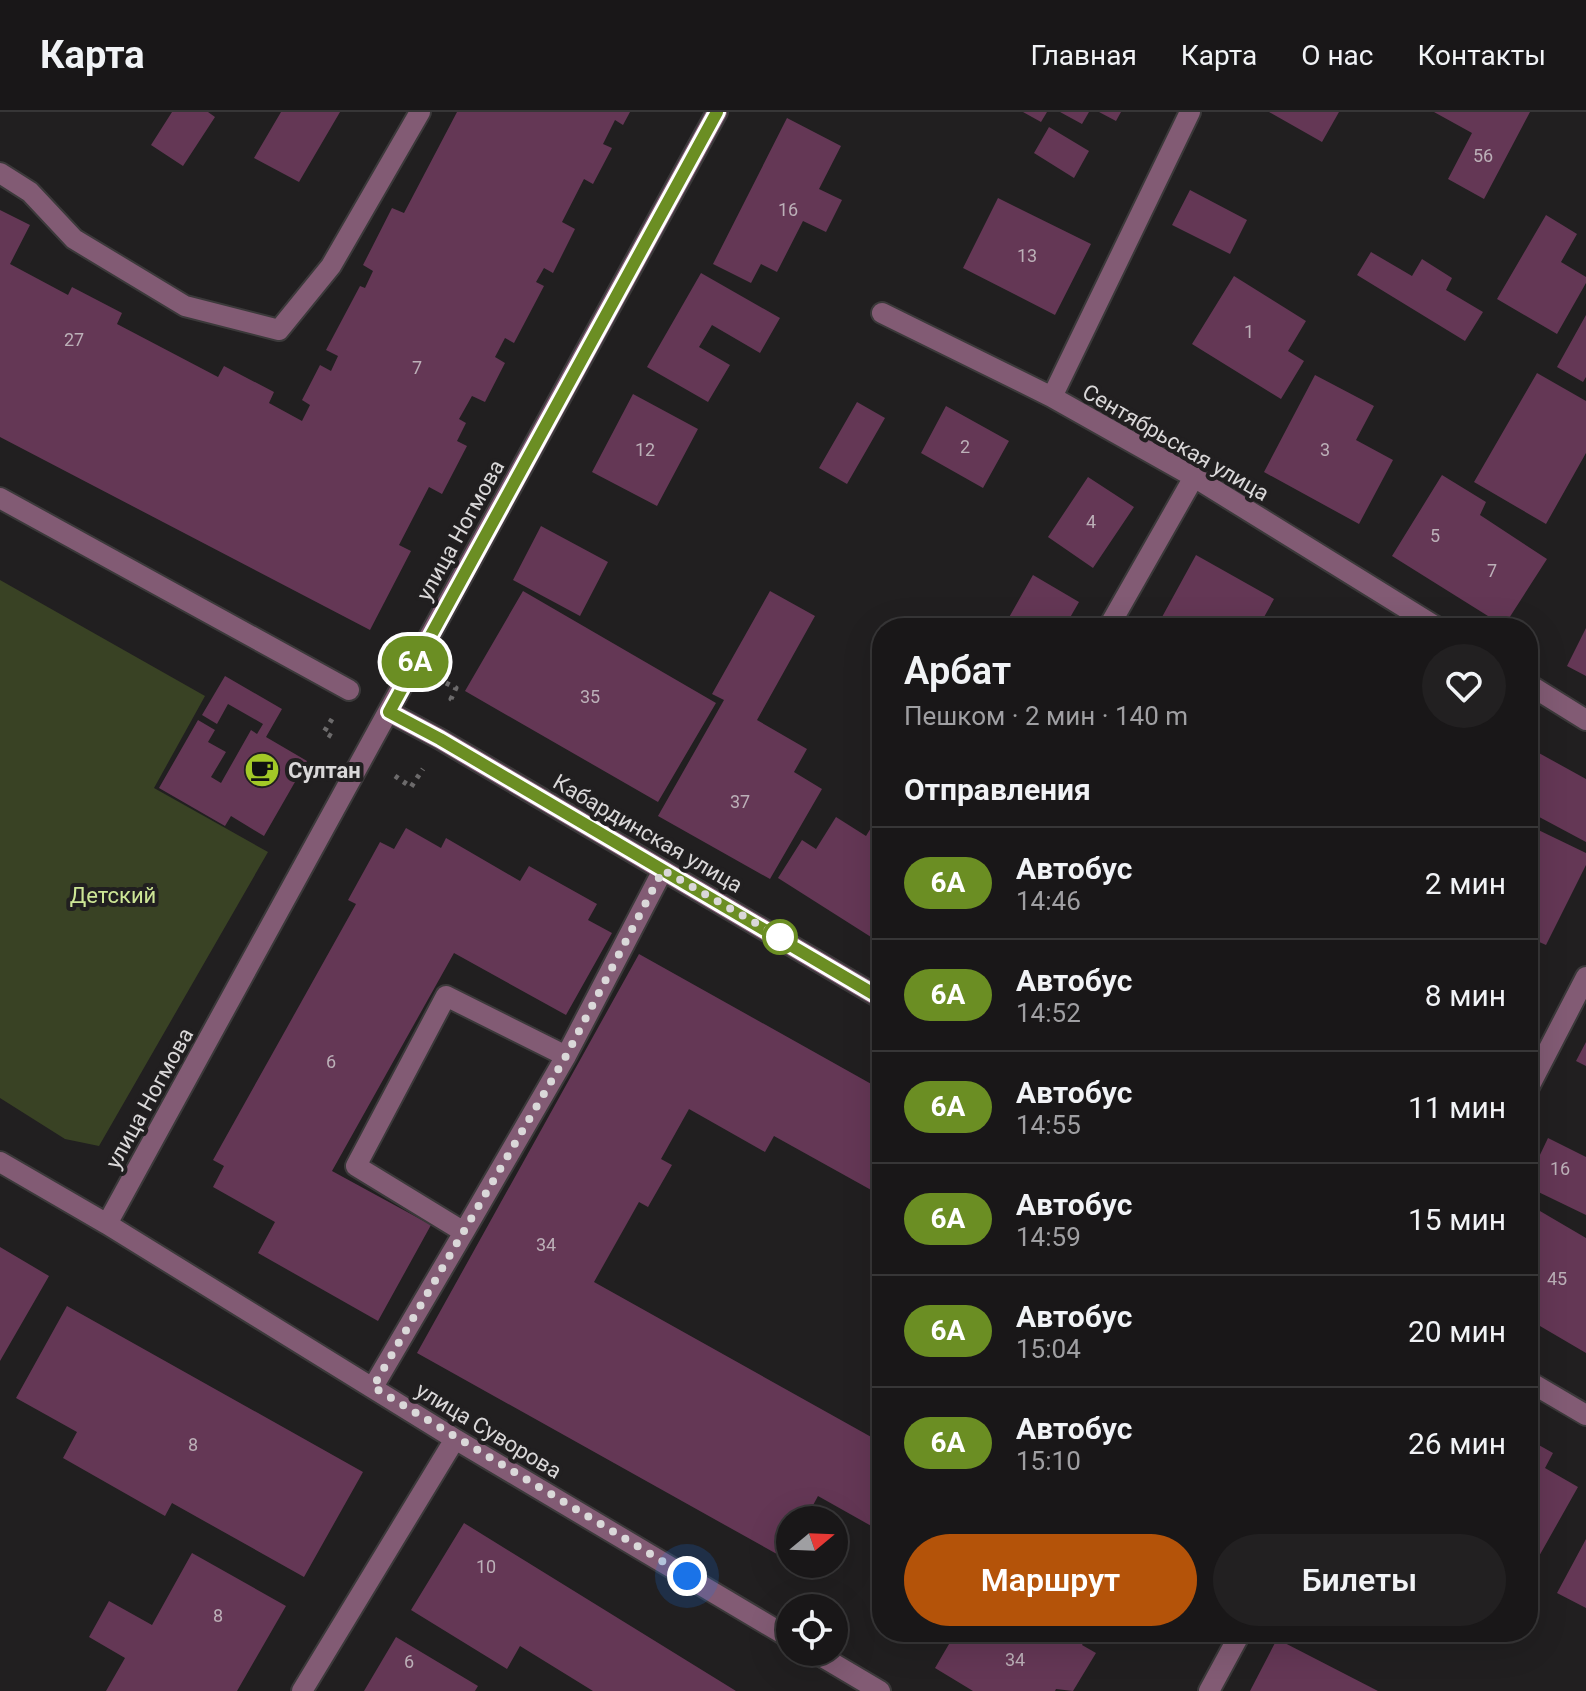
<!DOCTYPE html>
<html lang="ru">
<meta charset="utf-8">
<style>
:root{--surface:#191718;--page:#222021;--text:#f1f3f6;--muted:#9f9fa2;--line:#373637;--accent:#b45309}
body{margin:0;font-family:Roboto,sans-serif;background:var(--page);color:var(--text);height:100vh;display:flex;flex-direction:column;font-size:30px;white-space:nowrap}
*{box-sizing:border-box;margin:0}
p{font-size:26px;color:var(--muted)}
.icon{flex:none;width:44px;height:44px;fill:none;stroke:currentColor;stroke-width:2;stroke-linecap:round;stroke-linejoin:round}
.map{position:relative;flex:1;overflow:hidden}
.drawer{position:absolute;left:872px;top:506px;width:666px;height:1024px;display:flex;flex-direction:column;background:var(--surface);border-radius:32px;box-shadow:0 8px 32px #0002,0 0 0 2px var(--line)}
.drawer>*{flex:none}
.badge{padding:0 16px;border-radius:26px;font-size:28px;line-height:52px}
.needle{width:52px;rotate:71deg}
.fabs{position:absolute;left:776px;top:1394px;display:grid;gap:16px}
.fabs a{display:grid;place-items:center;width:72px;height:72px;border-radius:50%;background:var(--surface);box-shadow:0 8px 32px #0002,0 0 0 2px var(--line);font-size:40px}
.you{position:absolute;width:40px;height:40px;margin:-20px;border:6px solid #fff;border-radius:50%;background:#1a73e8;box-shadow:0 0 0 12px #1a73e833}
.map>.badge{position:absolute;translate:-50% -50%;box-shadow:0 0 0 4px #fff}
h2{padding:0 32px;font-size:30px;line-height:72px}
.round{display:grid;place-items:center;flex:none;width:84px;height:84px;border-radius:42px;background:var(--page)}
.summary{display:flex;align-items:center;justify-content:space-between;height:136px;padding:0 32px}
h1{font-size:38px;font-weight:600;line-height:60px}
.button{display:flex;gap:16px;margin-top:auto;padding:16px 32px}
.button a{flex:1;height:92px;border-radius:48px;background:var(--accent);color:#fff;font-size:32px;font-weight:600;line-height:92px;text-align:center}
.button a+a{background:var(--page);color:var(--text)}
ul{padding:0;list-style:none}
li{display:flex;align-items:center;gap:24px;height:112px;padding:0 32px;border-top:2px solid var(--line)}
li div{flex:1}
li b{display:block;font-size:30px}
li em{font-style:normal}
li .badge{min-width:88px;font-weight:700;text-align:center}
header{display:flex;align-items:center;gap:48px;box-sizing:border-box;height:112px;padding:0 40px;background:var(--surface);border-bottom:2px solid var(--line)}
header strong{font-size:38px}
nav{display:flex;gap:44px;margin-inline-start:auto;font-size:28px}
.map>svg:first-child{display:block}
.green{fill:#394224}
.building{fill:#643755}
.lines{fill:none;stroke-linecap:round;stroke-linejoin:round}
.minor-casing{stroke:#3b393a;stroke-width:24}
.path{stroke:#6c6a6b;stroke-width:5;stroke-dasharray:4 6;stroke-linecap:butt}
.minor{stroke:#825b74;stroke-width:20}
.line-casing{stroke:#fff;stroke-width:18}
.line{stroke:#6b8e23;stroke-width:12}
.walk{stroke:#dad8d9;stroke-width:8;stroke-dasharray:0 14.4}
.stop-dot{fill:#fff;stroke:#6b8e23;stroke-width:4}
.labels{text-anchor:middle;stroke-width:8;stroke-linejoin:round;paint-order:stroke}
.number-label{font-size:18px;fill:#bcb0b8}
.street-label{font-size:22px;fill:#dad8d9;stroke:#211f20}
.poi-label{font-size:22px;font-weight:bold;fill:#dad8d9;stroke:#211f20;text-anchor:start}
.park-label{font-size:22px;fill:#cde696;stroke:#211f20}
</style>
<header>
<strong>Карта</strong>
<nav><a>Главная</a><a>Карта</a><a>О нас</a><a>Контакты</a></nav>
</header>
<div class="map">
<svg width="1586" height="1579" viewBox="0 0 1586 1579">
<rect width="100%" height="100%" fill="#211f20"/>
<path class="green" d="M0,468L205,584L154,676L268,740L99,1034L65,1027L0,986Z"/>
<path class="building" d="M172,0H208L215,5L183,54L151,33Z
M281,0H340L299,70L254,46Z
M457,0H630L623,13L615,8L603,32L612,36L593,72L584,67L562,110L575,117L553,161L544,156L536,170L544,174L514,231L505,226L495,245L505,251L485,290L472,284L459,307L466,311L457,329L467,334L442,382L429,375L399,433L411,439L370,518L0,325V98L30,113L10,152L68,183L72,175L122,201L117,212L218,265L224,254L274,280L269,291L302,309L310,293L302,288L320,253L331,259L338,244L326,238L360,174L365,176L373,159L363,153L392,96L404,101Z
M1023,0H1047L1041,10Z
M1060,0H1089L1082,12Z
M1099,0H1121L1116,9Z
M1269,0H1339L1322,30Z
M1434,0H1530L1484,87L1448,67L1472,21Z
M787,6L841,34L819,77L842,88L826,120L803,109L777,160L761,152L751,171L713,152Z
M1049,15L1089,39L1074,66L1034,41Z
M1190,78L1247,108L1230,142L1172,113Z
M998,86L1091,132L1055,203L963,156Z
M1546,103L1577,122L1561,150L1586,165V171L1557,222L1497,187Z
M1371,140L1412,164L1422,147L1452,166L1446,178L1483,200L1465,229L1357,163Z
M701,161L780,206L760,241L712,213L699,235L730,253L708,290L647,255Z
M1234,164L1306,209L1288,239L1304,249L1281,287L1192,232Z
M1586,203V265L1583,270L1557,255Z
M1537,261L1586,289V341L1546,412L1474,370Z
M1315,263L1374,294L1356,328L1393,348L1359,412L1264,360Z
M633,282L698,317L657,394L592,360Z
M857,290L885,306L847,372L819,356Z
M946,294L1009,329L983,376L921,341Z
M1442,363L1486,390L1480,403L1547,447L1504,514L1392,444Z
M1088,365L1134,395L1093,456L1048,425Z
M541,414L608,450L580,504L513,468Z
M1196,443L1274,487L1258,516H1156Z
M1033,463L1079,490L1064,516H1003Z
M523,479L716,591L658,690L465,579Z
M770,479L815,504L757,608L807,637L794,660L822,677L770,767L658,704L724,588L712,582Z
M1586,516V564L1567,554Z
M225,564L282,597L266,625L307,649L264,724L231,704L225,714L159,676L198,608L215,618L208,630L226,640L211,665L221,671L251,618L257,622L263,612L228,592L217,612L202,603Z
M1528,635L1586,667V730L1528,699Z
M882,698V832L778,766L802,728L816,737L836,705L866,724Z
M1528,713L1586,741V753L1546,833L1528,825Z
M406,716L441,736L446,726L520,769L529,754L597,792L588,808L612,821L566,903L454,841L332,1059L431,1113L378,1209L258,1141L275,1110L213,1075L224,1054L213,1048L356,792L348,788L380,730L394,737Z
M639,842L882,978V1084L774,1024L765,1040L689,997L661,1047L672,1053L648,1095L639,1090L594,1170L882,1331V1420L818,1384L805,1408H790V1436L784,1446L417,1241Z
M1586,930V954L1576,949Z
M1548,1026L1586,1045V1103L1528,1075V1068Z
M1528,1092L1586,1126V1241L1528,1207Z
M0,1135L49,1164L0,1249Z
M67,1194L363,1360L304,1465L172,1391L165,1404L63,1346L77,1320L16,1286Z
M1528,1327L1553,1341L1545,1356L1578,1375L1538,1446L1528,1440Z
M464,1411L736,1579H593L520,1534L507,1557L411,1498Z
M1586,1427V1496L1557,1481Z
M192,1441L286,1494L237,1579H106L125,1546L89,1525L109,1489L152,1513Z
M956,1520H1090L1082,1533L1096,1541L1073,1579L1056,1577L1055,1579H973L935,1556Z
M396,1525L478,1574L475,1579H364Z
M1277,1527L1378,1579H1250Z"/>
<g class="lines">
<defs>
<path id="minor" d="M0,61L30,80L74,127L185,194L279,218L331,154L420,0
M882,201L1052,285L1194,365L1438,516
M1052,285L1190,0
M0,386L349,578
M1108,516L1194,365
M1528,572L1586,608
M389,600L440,627L882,887
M566,944L663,758
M1528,977L1586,865
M0,1050L107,1112L455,1327L790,1526
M107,1112L717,0
M1528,1269L1586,1303
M373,1275L464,1120L356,1054L446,884L566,944L464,1120
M814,1540L880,1579
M302,1579L455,1327
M1209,1579L1241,1520"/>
</defs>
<use href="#minor" class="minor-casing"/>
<path class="path" d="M446,571L456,576L451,587L454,589
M332,607L324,620L334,626
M395,664L411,675L423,657"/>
<use href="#minor" class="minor"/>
</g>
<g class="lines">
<defs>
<path id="line" d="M717,0L389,600L440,627L882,887"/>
</defs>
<use href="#line" class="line-casing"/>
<use href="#line" class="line"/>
<path class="walk" d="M687,1464L373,1275L566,944L663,758L780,825"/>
</g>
<defs>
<symbol id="cafe-disc" viewBox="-11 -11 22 22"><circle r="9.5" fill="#a3c927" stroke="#211f20"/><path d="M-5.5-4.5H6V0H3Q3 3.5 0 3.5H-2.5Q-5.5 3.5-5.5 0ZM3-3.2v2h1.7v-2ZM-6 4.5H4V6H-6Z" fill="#111"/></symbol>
</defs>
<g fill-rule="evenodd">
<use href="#cafe-disc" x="242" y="638" width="40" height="40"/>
</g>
<circle class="stop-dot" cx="780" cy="825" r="16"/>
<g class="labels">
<g class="number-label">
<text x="1483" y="50">56</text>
<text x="788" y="104">16</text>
<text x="1027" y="150">13</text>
<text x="1249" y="226">1</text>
<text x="74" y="234">27</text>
<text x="417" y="262">7</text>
<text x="965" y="341">2</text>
<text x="645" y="344">12</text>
<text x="1325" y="344">3</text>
<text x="1091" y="416">4</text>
<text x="1435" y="430">5</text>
<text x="1492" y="465">7</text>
<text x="590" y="591">35</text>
<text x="740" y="696">37</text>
<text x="331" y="956">6</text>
<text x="1560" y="1063">16</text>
<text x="546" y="1139">34</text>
<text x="1557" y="1173">45</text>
<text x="193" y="1339">8</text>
<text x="486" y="1461">10</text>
<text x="218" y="1510">8</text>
<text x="1015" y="1554">34</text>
<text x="409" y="1556">6</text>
</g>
<g class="street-label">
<text transform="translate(1176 330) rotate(30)" y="8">Сентябрьская улица</text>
<text transform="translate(460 418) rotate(-61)" y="8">улица Ногмова</text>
<text transform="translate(648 721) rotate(30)" y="8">Кабардинская улица</text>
<text transform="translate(149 986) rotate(-61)" y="8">улица Ногмова</text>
<text transform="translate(489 1318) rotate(31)" y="8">улица Суворова</text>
</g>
<g class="poi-label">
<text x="288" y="666">Султан</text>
</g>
<g class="park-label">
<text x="113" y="791">Детский</text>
</g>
</g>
</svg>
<div class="fabs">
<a><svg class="needle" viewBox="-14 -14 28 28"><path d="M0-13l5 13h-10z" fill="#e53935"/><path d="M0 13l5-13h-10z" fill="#9f9fa2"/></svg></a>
<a><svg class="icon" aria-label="locate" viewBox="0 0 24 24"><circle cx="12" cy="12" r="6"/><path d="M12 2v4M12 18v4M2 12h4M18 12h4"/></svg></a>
</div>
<div class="you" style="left:687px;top:1464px"></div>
<b class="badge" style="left:415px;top:550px;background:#6b8e23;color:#fff">6А</b>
<section class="drawer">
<div class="summary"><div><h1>Арбат</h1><p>Пешком · 2 мин · 140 m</p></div><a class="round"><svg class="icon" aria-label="heart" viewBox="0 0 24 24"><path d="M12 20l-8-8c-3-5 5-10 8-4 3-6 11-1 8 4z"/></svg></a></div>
<h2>Отправления</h2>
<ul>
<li><span class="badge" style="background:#6b8e23;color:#fff">6А</span><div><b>Автобус</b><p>14:46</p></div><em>2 мин</em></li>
<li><span class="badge" style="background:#6b8e23;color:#fff">6А</span><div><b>Автобус</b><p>14:52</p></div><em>8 мин</em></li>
<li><span class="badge" style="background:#6b8e23;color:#fff">6А</span><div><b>Автобус</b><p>14:55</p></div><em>11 мин</em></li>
<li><span class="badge" style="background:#6b8e23;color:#fff">6А</span><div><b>Автобус</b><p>14:59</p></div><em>15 мин</em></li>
<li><span class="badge" style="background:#6b8e23;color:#fff">6А</span><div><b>Автобус</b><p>15:04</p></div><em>20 мин</em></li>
<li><span class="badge" style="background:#6b8e23;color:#fff">6А</span><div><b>Автобус</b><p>15:10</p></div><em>26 мин</em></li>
</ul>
<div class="button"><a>Маршрут</a><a>Билеты</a></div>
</section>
</div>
